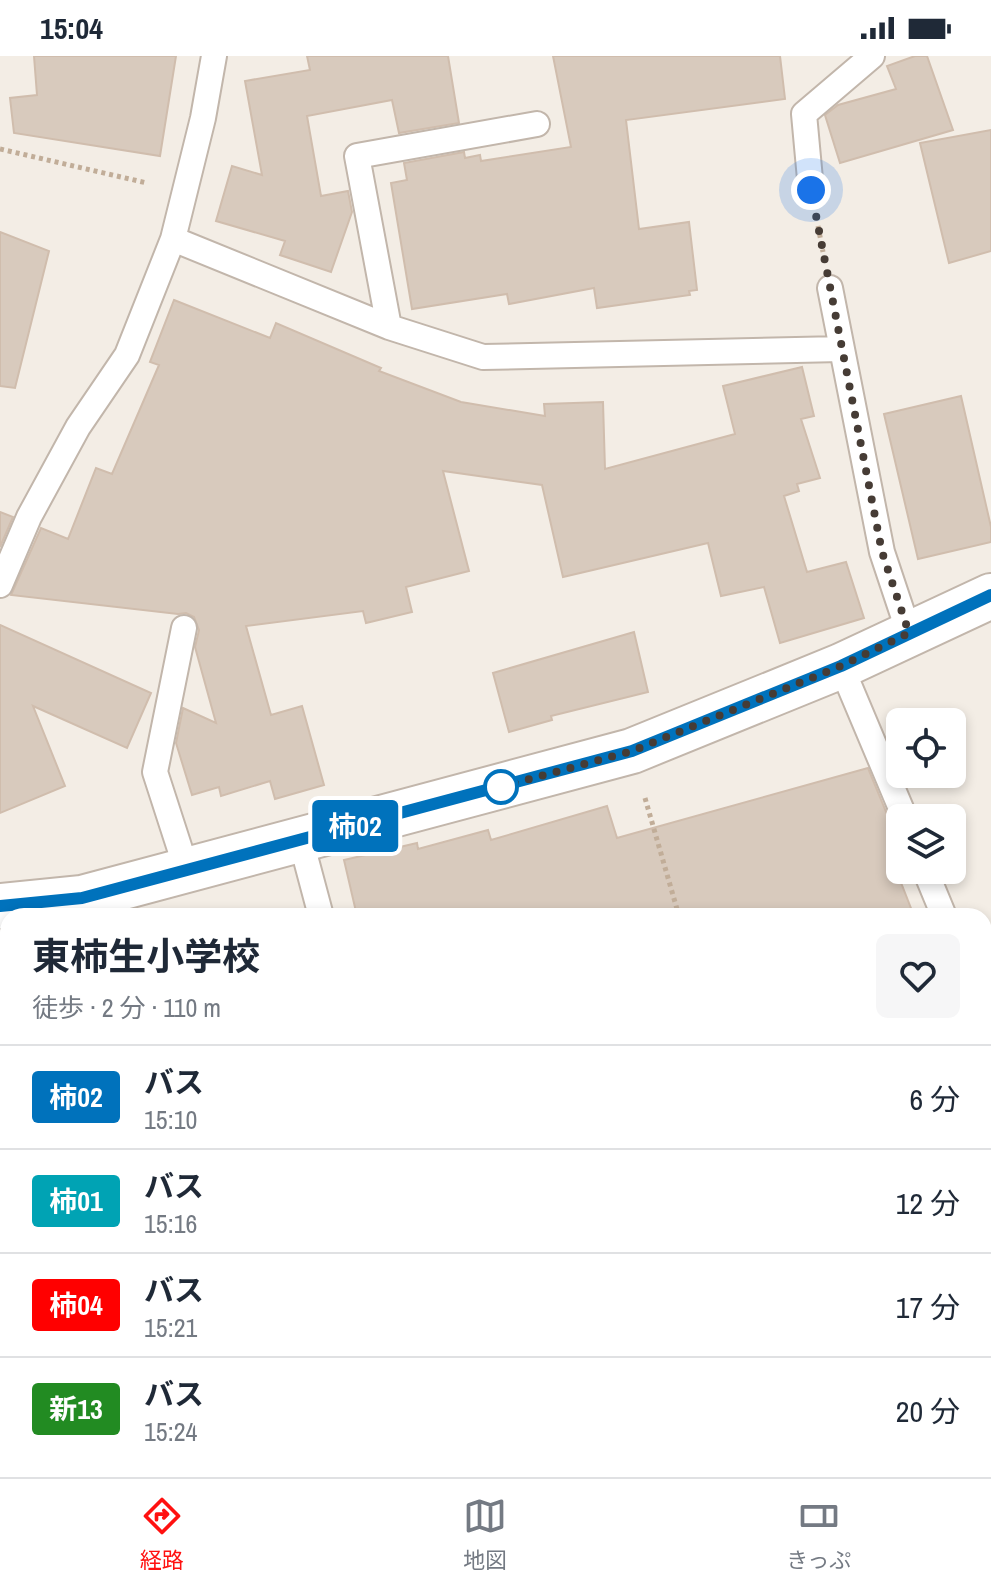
<!DOCTYPE html>
<html lang="ja">
<meta charset="utf-8">
<style>
:root{--surface:#fff;--page:#f6f6f7;--text:#1f2937;--muted:#747a83;--line:#e0e1e3;--accent:#ff1110}
body{margin:0;font-family:"Archivo Narrow","Noto Sans JP",sans-serif;background:var(--page);color:var(--text);height:100vh;display:flex;flex-direction:column;font-size:30px;white-space:nowrap}
*{box-sizing:border-box;margin:0}
p{font-size:26px;color:var(--muted)}
.icon{flex:none;width:44px;height:44px;fill:none;stroke:currentColor;stroke-width:2;stroke-linecap:round;stroke-linejoin:round}
.map{position:relative;flex:1;overflow:hidden}
.sheet{position:absolute;left:0px;top:852px;width:992px;height:570px;display:flex;flex-direction:column;background:var(--surface);border-radius:24px 24px 0 0;box-shadow:0 4px 12px #0003}
.sheet>*{flex:none}
.badge{padding:0 16px;border-radius:6px;font-size:28px;line-height:52px}
.buttons{position:absolute;left:886px;top:652px;display:grid;gap:16px}
.buttons a{display:grid;place-items:center;width:80px;height:80px;border-radius:12px;background:var(--surface);box-shadow:0 4px 12px #0003;font-size:40px}
.you{position:absolute;width:40px;height:40px;margin:-20px;border:6px solid #fff;border-radius:50%;background:#1a73e8;box-shadow:0 0 0 12px #1a73e833}
.map>.badge{position:absolute;translate:-50% -50%;box-shadow:0 0 0 4px #fff}
.round{display:grid;place-items:center;flex:none;width:84px;height:84px;border-radius:12px;background:var(--page)}
.headline{display:flex;align-items:center;justify-content:space-between;height:136px;padding:0 32px}
h1{font-size:38px;font-weight:700;line-height:60px}
ul{padding:0;list-style:none}
li{display:flex;align-items:center;gap:24px;height:104px;padding:0 32px;border-top:2px solid var(--line)}
li div{flex:1}
li b{display:block;font-size:30px}
li em{font-style:normal}
li .badge{min-width:88px;font-weight:700;text-align:center}
.status{display:flex;justify-content:space-between;align-items:center;height:56px;padding:0 40px;background:var(--surface);direction:ltr}
.status svg{height:22px;fill:currentColor}
.tabs{display:flex;justify-content:space-around;align-items:center;height:112px;border-top:2px solid var(--line);background:var(--surface);font-size:22px;color:var(--muted)}
.tabs a{display:grid;justify-items:center;gap:4px}
.tabs .active{color:var(--accent)}
.map>svg:first-child{display:block}
.education{fill:#ede0cf}
.building{fill:#d8cabd;stroke:#d0bdad;stroke-width:2}
.lines{fill:none;stroke-linecap:round;stroke-linejoin:round}
.lane-casing{stroke:#c2b6ab;stroke-width:28}
.street-casing{stroke:#c2b6ab;stroke-width:48}
.path{stroke:#c1ad98;stroke-width:5;stroke-dasharray:4 4;stroke-linecap:butt}
.lane{stroke:#fff;stroke-width:24}
.street{stroke:#fff;stroke-width:44}
.line-casing{stroke:#fff;stroke-width:18}
.line{stroke:#0072bc;stroke-width:12}
.walk{stroke:#463c35;stroke-width:8;stroke-dasharray:0 14.4}
.stop-dot{fill:#fff;stroke:#0072bc;stroke-width:4}
</style>
<div class="status"><b>15:04</b><svg viewBox="0 0 49 12"><path d="M0 12V9h3v3zM5 12V6h3v6zM10 12V3h3v9zM15 12V0h3v12zM26 1h20v11H26zM47 4h2v5h-2z"/></svg></div>
<div class="map">
<svg width="991" height="1421" viewBox="0 0 991 1421">
<rect width="100%" height="100%" fill="#f3ede5"/>
<path class="education" d="M8,1254V1318L0,1305V1262Z
M69,1414H983L985,1421H74Z"/>
<path class="building" d="M34,0H176L160,100L14,77L10,42L37,39Z
M307,0H448L459,67L399,77L392,44L307,60L321,140L348,135L352,156L331,216L280,199L285,185L216,165L232,110L262,119L245,25L310,14Z
M553,0H780L785,43L626,64L639,173L689,166L697,234L689,235L690,239L597,252L594,232L509,248L507,238L412,253L391,127L407,124L404,107L464,96L465,102L480,99L481,105L571,91Z
M915,0H927L953,74L840,107L825,59L838,49L896,33L887,10Z
M991,74V195L949,207L920,87Z
M0,176L49,195L15,332L0,330Z
M174,244L270,282L276,267L381,312L379,315L461,346L545,360L544,348L603,346L605,413L735,378L723,330L802,311L814,360L801,363L820,422L797,428L799,435L784,440L807,516L846,506L864,562L780,587L764,531L721,540L708,487L563,521L542,429L443,415L469,515L406,531L412,556L366,567L363,555L246,570L271,659L302,650L324,729L275,743L270,725L221,740L219,731L192,739L176,687L183,652L216,667L195,591L199,574L194,561L186,557L178,558L11,539L41,472L68,483L96,412L112,418L159,309L150,306Z
M961,340L991,471V486L918,503L884,358Z
M0,456L13,461L0,491Z
M0,569L151,637L127,692L33,650L65,730L0,757Z
M634,576L648,636L551,660L552,664L509,676L493,617Z
M868,712L891,768L900,776V824L914,860H357L344,804L417,787L418,793L488,774L491,784L607,750L617,782Z"/>
<g class="lines">
<defs>
<path id="lane" d="M811,134L804,58L872,0
M173,183L389,271L483,301L841,293
M830,232L882,496L909,577
M389,271L357,100L537,68
M0,529L29,461L78,371L127,299L173,183L203,62L214,0
M184,572L155,716L187,815
M841,610L905,762
M301,785L321,860
M925,814L944,860
M984,921L991,925
M0,1022L8,1032"/>
<path id="street" d="M0,850L82,842L632,695L841,610L991,540
M984,1333L991,1355
M0,1368L8,1379
M32,1414L37,1421"/>
</defs>
<use href="#lane" class="lane-casing"/>
<use href="#street" class="street-casing"/>
<path class="path" d="M0,93L147,127
M818,170L823,196
M645,742L679,860"/>
<use href="#lane" class="lane"/>
<use href="#street" class="street"/>
</g>
<g class="lines">
<defs>
<path id="line" d="M0,850L82,842L632,695L841,610L991,539"/>
</defs>
<use href="#line" class="line-casing"/>
<use href="#line" class="line"/>
<path class="walk" d="M501,731L632,695L841,610L909,577L882,496L811,134"/>
</g>
<circle class="stop-dot" cx="501" cy="731" r="16"/>
</svg>
<div class="buttons">
<a><svg class="icon" aria-label="locate" viewBox="0 0 24 24"><circle cx="12" cy="12" r="6"/><path d="M12 2v4M12 18v4M2 12h4M18 12h4"/></svg></a>
<a><svg class="icon" aria-label="layers" viewBox="0 0 24 24"><path d="M12 4l9 5-9 5-9-5zM3 14l9 5 9-5"/></svg></a>
</div>
<div class="you" style="left:811px;top:134px"></div>
<b class="badge" style="left:355px;top:770px;background:#0072bc;color:#fff">柿02</b>
<section class="sheet">
<div class="headline"><div><h1>東柿生小学校</h1><p>徒歩 · 2 分 · 110 m</p></div><a class="round"><svg class="icon" aria-label="heart" viewBox="0 0 24 24"><path d="M12 20l-8-8c-3-5 5-10 8-4 3-6 11-1 8 4z"/></svg></a></div>
<ul>
<li><span class="badge" style="background:#0072bc;color:#fff">柿02</span><div><b>バス</b><p>15:10</p></div><em>6 分</em></li>
<li><span class="badge" style="background:#00a3b4;color:#fff">柿01</span><div><b>バス</b><p>15:16</p></div><em>12 分</em></li>
<li><span class="badge" style="background:#f00;color:#fff">柿04</span><div><b>バス</b><p>15:21</p></div><em>17 分</em></li>
<li><span class="badge" style="background:#228b22;color:#fff">新13</span><div><b>バス</b><p>15:24</p></div><em>20 分</em></li>
</ul>
</section>
</div>
<nav class="tabs">
<a class="active"><svg class="icon" aria-label="directions" viewBox="0 0 24 24"><path d="M12 3l9 9-9 9-9-9zM9 14v-3h6M13 9l2 2-2 2"/></svg>経路</a>
<a><svg class="icon" aria-label="map" viewBox="0 0 24 24"><path d="M3 6l6-2 6 2 6-2v14l-6 2-6-2-6 2zM9 4v14M15 6v14"/></svg>地図</a>
<a><svg class="icon" aria-label="tickets" viewBox="0 0 24 24"><path d="M3 7h18v10H3zM15 7v10"/></svg>きっぷ</a>
</nav>
